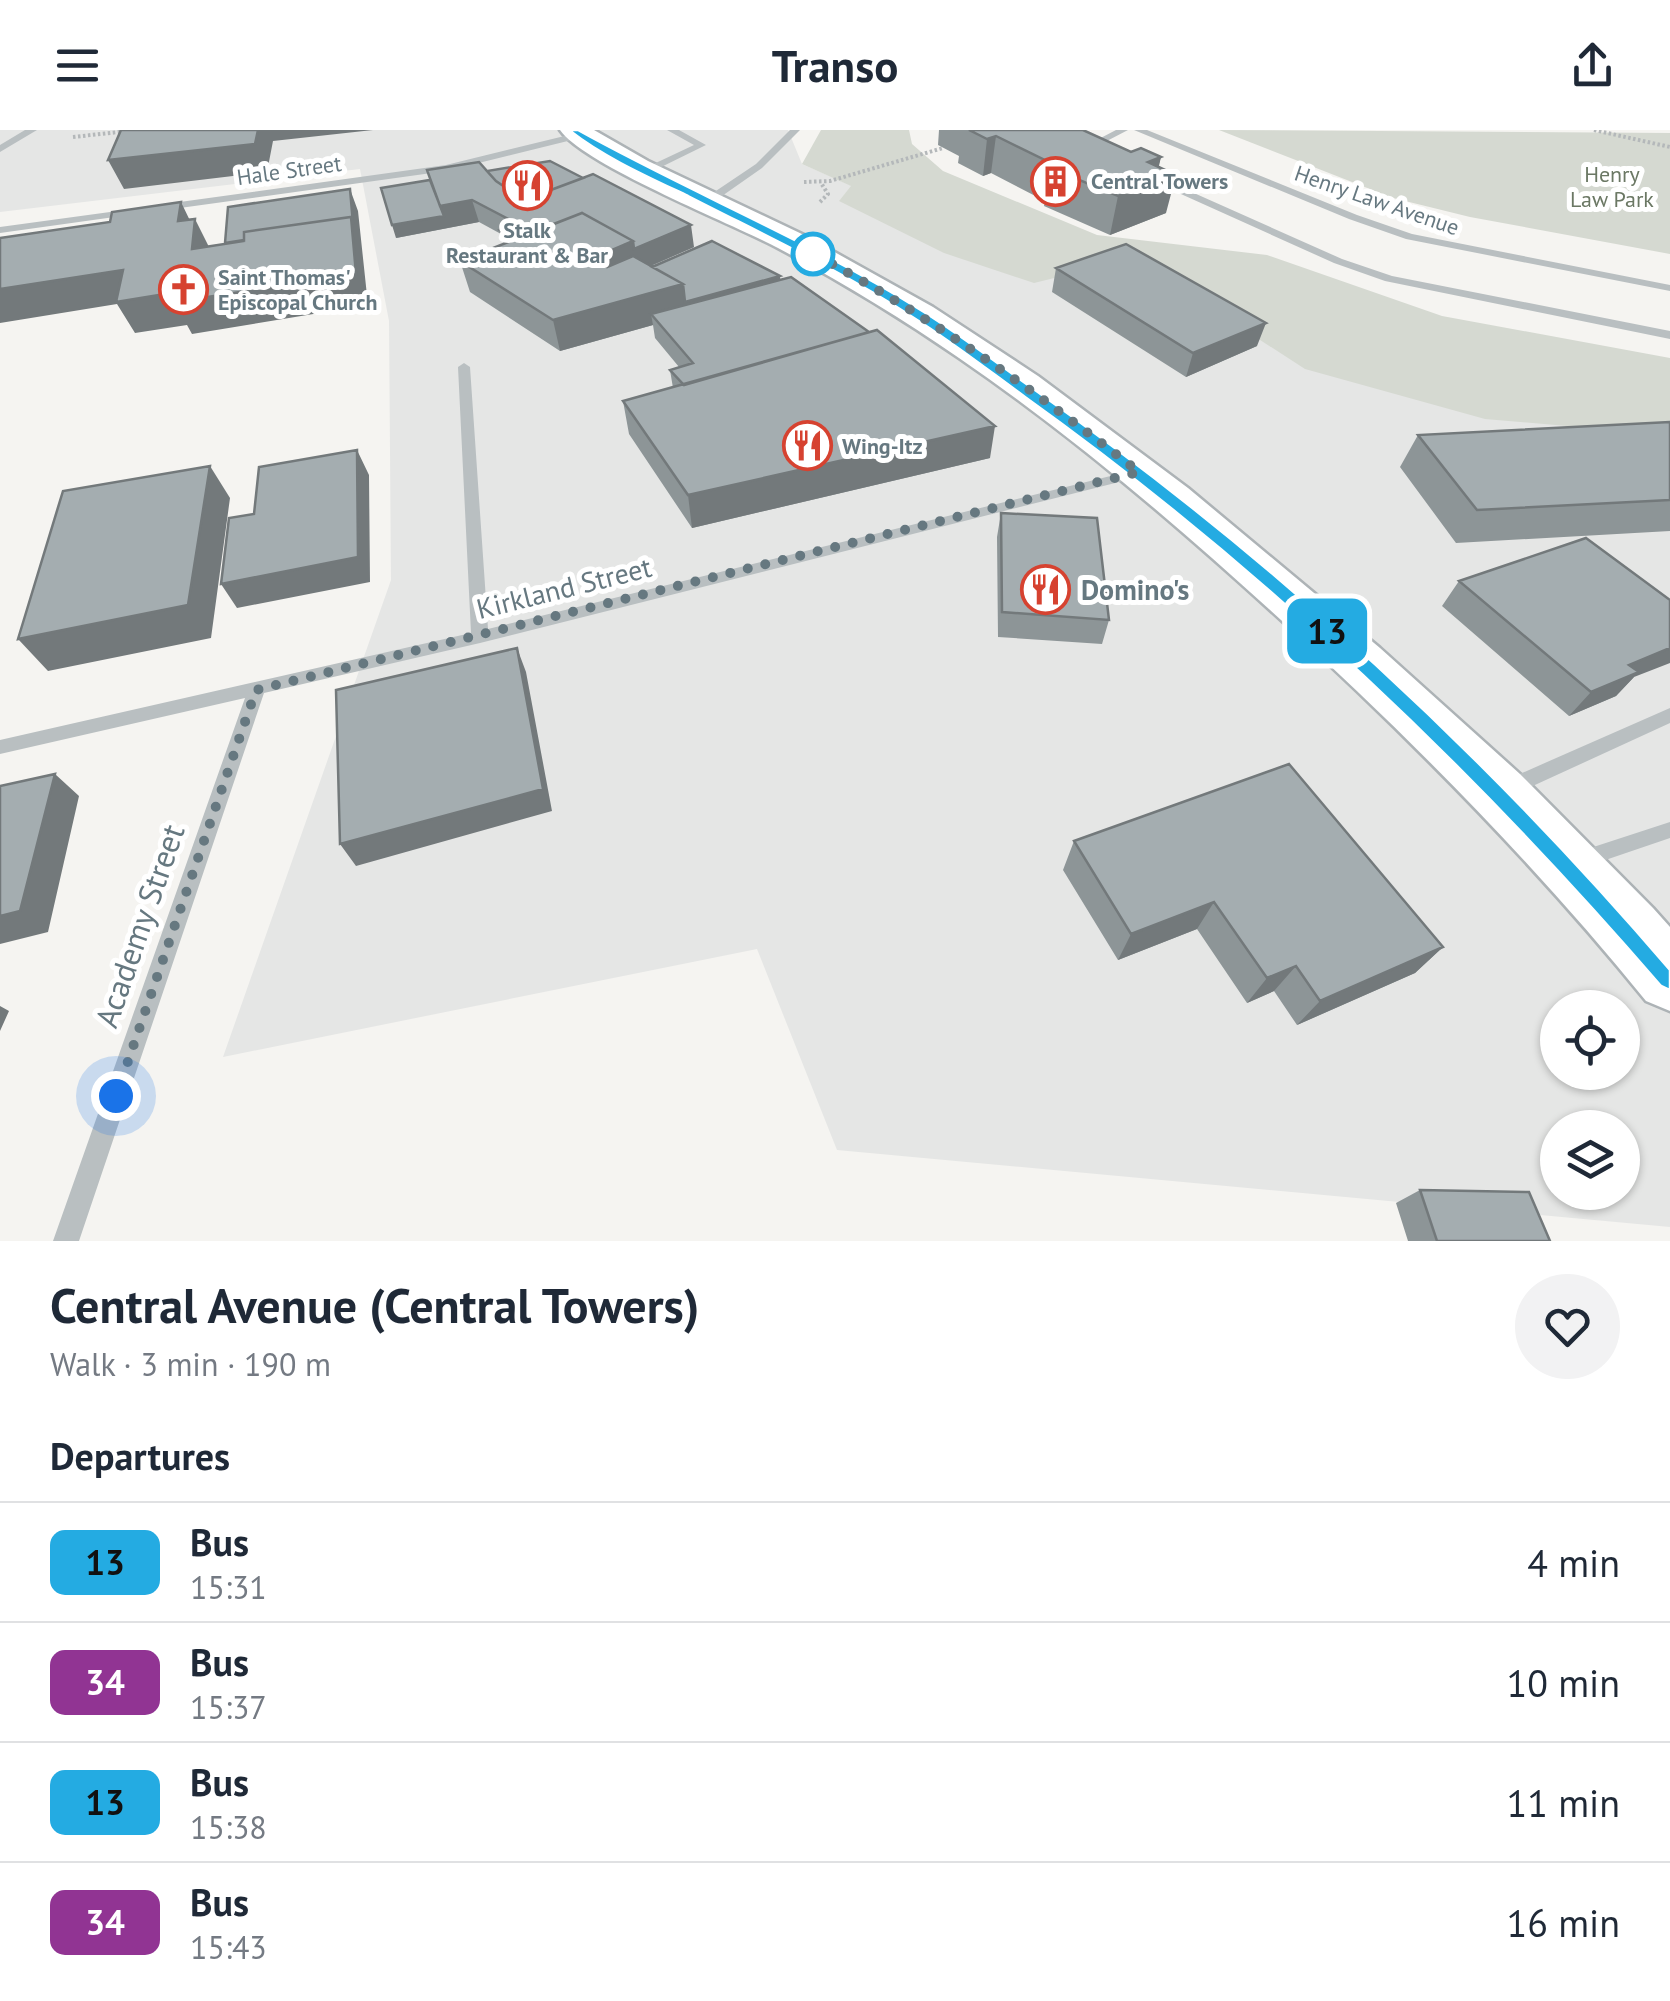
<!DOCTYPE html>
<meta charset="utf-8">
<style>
:root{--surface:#fff;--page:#f2f2f3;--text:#1f2937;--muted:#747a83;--line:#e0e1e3}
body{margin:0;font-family:"PT Sans",sans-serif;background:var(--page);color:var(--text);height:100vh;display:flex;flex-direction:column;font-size:38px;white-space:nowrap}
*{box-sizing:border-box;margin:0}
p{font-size:32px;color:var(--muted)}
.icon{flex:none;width:55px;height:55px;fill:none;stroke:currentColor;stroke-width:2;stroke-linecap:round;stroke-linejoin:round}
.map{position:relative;height:1111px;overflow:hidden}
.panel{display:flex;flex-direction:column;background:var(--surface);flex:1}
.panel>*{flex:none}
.badge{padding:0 20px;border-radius:15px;font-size:35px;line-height:65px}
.controls{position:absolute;left:1540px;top:860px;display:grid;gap:20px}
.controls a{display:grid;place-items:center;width:100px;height:100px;border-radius:50%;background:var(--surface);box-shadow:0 2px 8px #0004;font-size:50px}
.you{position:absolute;width:50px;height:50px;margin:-25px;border:8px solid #fff;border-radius:50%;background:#1a73e8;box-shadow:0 0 0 15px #1a73e833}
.map>.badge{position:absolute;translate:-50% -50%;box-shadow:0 0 0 5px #fff}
h2{padding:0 50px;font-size:38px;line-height:90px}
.round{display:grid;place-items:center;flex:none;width:105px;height:105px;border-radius:52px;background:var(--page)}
.head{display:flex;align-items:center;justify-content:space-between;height:170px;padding:0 50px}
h1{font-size:48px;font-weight:600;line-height:75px}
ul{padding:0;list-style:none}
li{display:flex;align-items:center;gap:30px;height:120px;padding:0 50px;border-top:2px solid var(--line)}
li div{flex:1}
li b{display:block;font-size:38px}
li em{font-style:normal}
li .badge{min-width:110px;font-weight:700;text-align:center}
header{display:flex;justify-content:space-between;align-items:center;height:130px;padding:0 50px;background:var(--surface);font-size:45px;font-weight:600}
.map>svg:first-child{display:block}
.built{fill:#e5e6e5;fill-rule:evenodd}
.green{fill:#d5d9d1}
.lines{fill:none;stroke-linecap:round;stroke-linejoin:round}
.major-casing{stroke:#adb3b6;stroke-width:5}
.path{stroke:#b4b8ba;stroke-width:4;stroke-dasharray:2.5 2.5;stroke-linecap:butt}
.minor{fill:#b9bfc1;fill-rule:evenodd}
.major{fill:#fff;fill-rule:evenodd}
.wall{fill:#8d9597}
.shaded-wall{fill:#73797b}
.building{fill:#a4adb0;stroke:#73797b;stroke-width:2.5}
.line{fill:#24abe2;stroke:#fff;stroke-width:2.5}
.walk{stroke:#667880;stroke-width:10;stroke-dasharray:0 18}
.stop-dot{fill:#fff;stroke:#24abe2;stroke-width:5}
.labels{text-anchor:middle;stroke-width:10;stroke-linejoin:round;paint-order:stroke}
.far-street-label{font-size:22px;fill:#667880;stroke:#fff}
.far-park-label{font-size:22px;fill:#6b7864;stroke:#fff}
.far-poi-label{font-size:22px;font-weight:bold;fill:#667880;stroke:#fff;text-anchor:start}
.street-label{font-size:28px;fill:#667880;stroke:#fff}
.poi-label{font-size:28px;font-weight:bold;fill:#667880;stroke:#fff;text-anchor:start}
.near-street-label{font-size:32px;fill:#667880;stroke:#fff}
</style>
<header><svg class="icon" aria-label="menu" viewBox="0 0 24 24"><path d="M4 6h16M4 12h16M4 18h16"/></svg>Transo<svg class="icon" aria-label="share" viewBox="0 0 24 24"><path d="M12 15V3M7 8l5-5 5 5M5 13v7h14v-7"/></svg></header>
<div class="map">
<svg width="1670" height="1111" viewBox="0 0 1670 1111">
<rect width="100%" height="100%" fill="#f5f4f1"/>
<path class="built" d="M0,0H788L802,34L852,56L840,70L1115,132L1670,305V1097L837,1020L757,819L223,927L391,450L389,191L360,39L0,82ZM1558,878H1622V942H1558ZM1558,998H1622V1062H1558Z"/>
<path class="green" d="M821,0H909L912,14L943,41L1097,105L1267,125L1442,186L1670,228V305L1485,289L1305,239L1206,175L1115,133L1034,153L944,123L839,71L851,56L802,34Z
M1219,0L1670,3V124L1470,87L1393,68Z"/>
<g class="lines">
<defs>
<path id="major" d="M560,0H594L648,31L804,105L933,177L1038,246L1188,358L1380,518L1520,644L1653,778L1670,797V881L1646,871C1535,734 1411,609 1281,490C1178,396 1073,306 959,228C901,188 840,151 778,118C733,94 584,35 560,0Z"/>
</defs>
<use href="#major" class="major-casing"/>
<path class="path" d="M1594,0L1670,17
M73,7L137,0
M804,52L830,51L943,18
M820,72L828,64L821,53"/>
<path class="minor" d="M25,0H37L0,22V15Z
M667,0H679L706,15L649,43H643V39L694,15Z
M790,0H800L762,38L712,73H704V69L756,34Z
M1116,0H1128L1103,13L1109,26L1101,28L1093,12Z
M1134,0H1147L1357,85L1412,104L1670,155V161L1406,109L1349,89Z
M581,2L586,5L584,7L446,41L158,81L153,78L158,75L446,35Z
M1152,47H1158L1342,129L1392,146L1670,201V209L1385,151L1334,133L1152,51Z
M132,79L136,80V84L0,103V97Z
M464,233L470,237L488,499L1139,339L1146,343L1139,347L480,513L264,563L79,1111H53L245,568L0,624V610L471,503L458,237Z
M1670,578V593L1511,666L1504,668L1497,666L1494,660L1497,654Z
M1670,692V708L1579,739L1572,736L1569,730L1572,724Z"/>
<use href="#major" class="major"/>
</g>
<path class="wall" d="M939,0H1083L1131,22L1161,27L1158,37L1166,83L1110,105L1044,76L1045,71L991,43L983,46L958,33L959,26L938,15Z
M487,41L694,117L651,136L781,150L990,328L692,398L629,304L623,271L673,258L670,240L679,237L655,208L653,195L560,221L470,162L460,131L504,114L501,104L479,92L396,108Z
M1056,138L1257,216L1186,247L1052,162Z
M1670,292V401L1456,413L1400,337L1418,305Z
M1001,383L1109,490L1102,514L998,507L997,407Z
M1459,451L1634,547L1616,566L1569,586L1442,476Z
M1074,711L1443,817L1415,843L1297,895L1274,861L1247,873L1197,799L1118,830L1063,740Z
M1420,1060L1550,1111H1408L1396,1073Z"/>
<path class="shaded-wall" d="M258,0H373L273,11L267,42L124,59L108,30Z
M996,6L991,43L983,46L987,9Z
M1161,27L1155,53L1176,45L1166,83L1110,105L1118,66L1148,32Z
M350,59L358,81L368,175L192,204L187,195L135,203L117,174L0,193V159L123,140L236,136Z
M472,70L479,92L396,108L392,95L440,76Z
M181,72L194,99L195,89L210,119L207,149L178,91Z
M691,95L694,117L597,159L591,129L633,111Z
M780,146L781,158L651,184L653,195L560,221L553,190L683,154Z
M1266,193L1257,216L1186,247L1193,223Z
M995,296L990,328L692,398L688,365Z
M357,320L369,345L370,452L237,478L221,454Z
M210,336L230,368L211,508L48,541L18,509Z
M517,518L526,542L552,681L356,736L340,714Z
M1670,518V533L1634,547L1616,566L1569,586L1591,562L1629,535Z
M55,644L79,666L48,802L0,814V786Z
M1214,772L1197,799L1118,830L1131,804Z
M1443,817L1415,843L1297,895L1320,871Z
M1296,836L1274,861L1247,873L1267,848Z
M0,876L9,881L0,901Z"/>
<path class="building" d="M121,0H258L255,14L108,30Z
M969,0H1083L1131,22L1141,18L1161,27L1148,32L1176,45L1118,66L1050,38L1057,36L996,6L987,9Z
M550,31L583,48L524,70L496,51L487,41Z
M479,32L496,51L524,70L593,44L691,95L634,119L633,111L582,83L515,109L500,100L518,94L472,70L440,76L427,40Z
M430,50L444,86L392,95L381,58Z
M350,59L353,94L351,87L244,102V110L225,113L228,77Z
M181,72L178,91L195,89L192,119L244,111V102L351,87L356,144L175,172L177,162L116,172L123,140L0,159V108L110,92L112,82Z
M582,83L633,111L591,129L607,137L633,126L683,154L553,190L460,131Z
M712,111L780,146L685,172L683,154L652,137Z
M1126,114L1266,193L1193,223L1056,138Z
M791,147L869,202L684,255L670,240L693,233L651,184Z
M877,200L995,296L688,365L623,271Z
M1670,292V370L1477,380L1418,305Z
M357,320L358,427L221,454L229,388L254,384L259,337Z
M210,336L188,475L18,509L63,361Z
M1001,383L1097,388L1109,490L1002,482Z
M1586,408L1670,470V518L1629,535L1639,542L1591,562L1459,451Z
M517,518L543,659L340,714L336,560Z
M1289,634L1443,817L1320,871L1296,836L1267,848L1214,772L1131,804L1074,711Z
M55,644L20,781L0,786V656Z
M1420,1060L1529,1062L1550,1111H1437Z"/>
<path class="line" d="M569,0H578C691,63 813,112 924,182C962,206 998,234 1035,260C1272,427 1485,624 1670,840V860L1661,856C1472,637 1261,436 1025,267C988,240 952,212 914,188C842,141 764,105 688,66C648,47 603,27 569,0Z"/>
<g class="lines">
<path class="walk" d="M116,966L256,560L1139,342C1035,261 927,184 810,122L813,124"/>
</g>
<defs>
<symbol id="building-ring" viewBox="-11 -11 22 22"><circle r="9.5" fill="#fff" stroke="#d64230" stroke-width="1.5"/><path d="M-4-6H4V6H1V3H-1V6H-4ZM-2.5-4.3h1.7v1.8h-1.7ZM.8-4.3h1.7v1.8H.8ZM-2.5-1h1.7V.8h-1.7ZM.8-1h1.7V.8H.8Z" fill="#d64230"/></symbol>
<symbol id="restaurant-ring" viewBox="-11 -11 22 22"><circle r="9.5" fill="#fff" stroke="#d64230" stroke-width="1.5"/><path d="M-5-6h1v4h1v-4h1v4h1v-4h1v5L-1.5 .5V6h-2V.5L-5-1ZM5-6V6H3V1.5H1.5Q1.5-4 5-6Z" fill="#d64230"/></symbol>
<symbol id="church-ring" viewBox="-11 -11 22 22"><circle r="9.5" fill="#fff" stroke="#d64230" stroke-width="1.5"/><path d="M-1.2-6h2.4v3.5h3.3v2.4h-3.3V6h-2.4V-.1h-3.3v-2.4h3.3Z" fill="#d64230"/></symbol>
</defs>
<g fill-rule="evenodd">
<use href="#building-ring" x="1028" y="24" width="55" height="55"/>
<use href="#restaurant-ring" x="500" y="28" width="55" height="55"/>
<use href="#church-ring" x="156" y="132" width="55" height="55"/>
<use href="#restaurant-ring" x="780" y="288" width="55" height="55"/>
<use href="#restaurant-ring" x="1018" y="432" width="55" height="55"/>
</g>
<circle class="stop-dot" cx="813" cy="124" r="20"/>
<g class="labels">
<g class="far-street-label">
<text transform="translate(289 40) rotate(-8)" y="8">Hale Street</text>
<text transform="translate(1377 70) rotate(19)" y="8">Henry Law Avenue</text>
</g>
<g class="far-park-label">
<text x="1612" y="52">Henry<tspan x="1612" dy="25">Law Park</tspan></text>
</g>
<g class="far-poi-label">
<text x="1091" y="59">Central Towers</text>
<text x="527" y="108" text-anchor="middle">Stalk<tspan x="527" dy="25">Restaurant &amp; Bar</tspan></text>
<text x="218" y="155">Saint Thomas'<tspan x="218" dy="25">Episcopal Church</tspan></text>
<text x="842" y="324">Wing-Itz</text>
</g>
<g class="street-label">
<text transform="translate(564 458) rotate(-14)" y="10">Kirkland Street</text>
</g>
<g class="poi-label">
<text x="1081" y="470">Domino's</text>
</g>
<g class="near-street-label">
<text transform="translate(140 796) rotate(-71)" y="11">Academy Street</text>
</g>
</g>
</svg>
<div class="controls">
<a><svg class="icon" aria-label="locate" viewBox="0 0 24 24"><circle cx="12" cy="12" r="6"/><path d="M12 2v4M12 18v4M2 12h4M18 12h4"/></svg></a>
<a><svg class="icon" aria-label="layers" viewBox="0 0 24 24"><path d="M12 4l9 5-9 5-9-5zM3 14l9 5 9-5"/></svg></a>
</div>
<div class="you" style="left:116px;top:966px"></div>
<b class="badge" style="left:1327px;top:501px;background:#24abe2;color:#111">13</b>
</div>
<section class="panel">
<div class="head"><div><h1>Central Avenue (Central Towers)</h1><p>Walk · 3 min · 190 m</p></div><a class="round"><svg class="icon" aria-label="heart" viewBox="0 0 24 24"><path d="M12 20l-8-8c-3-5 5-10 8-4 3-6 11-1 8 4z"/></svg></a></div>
<h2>Departures</h2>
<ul>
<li><span class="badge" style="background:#24abe2;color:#111">13</span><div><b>Bus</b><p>15:31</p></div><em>4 min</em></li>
<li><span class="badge" style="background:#913493;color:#fff">34</span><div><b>Bus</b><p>15:37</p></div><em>10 min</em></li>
<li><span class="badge" style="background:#24abe2;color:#111">13</span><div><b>Bus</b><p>15:38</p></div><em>11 min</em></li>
<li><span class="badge" style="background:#913493;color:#fff">34</span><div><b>Bus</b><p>15:43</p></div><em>16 min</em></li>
</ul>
</section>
